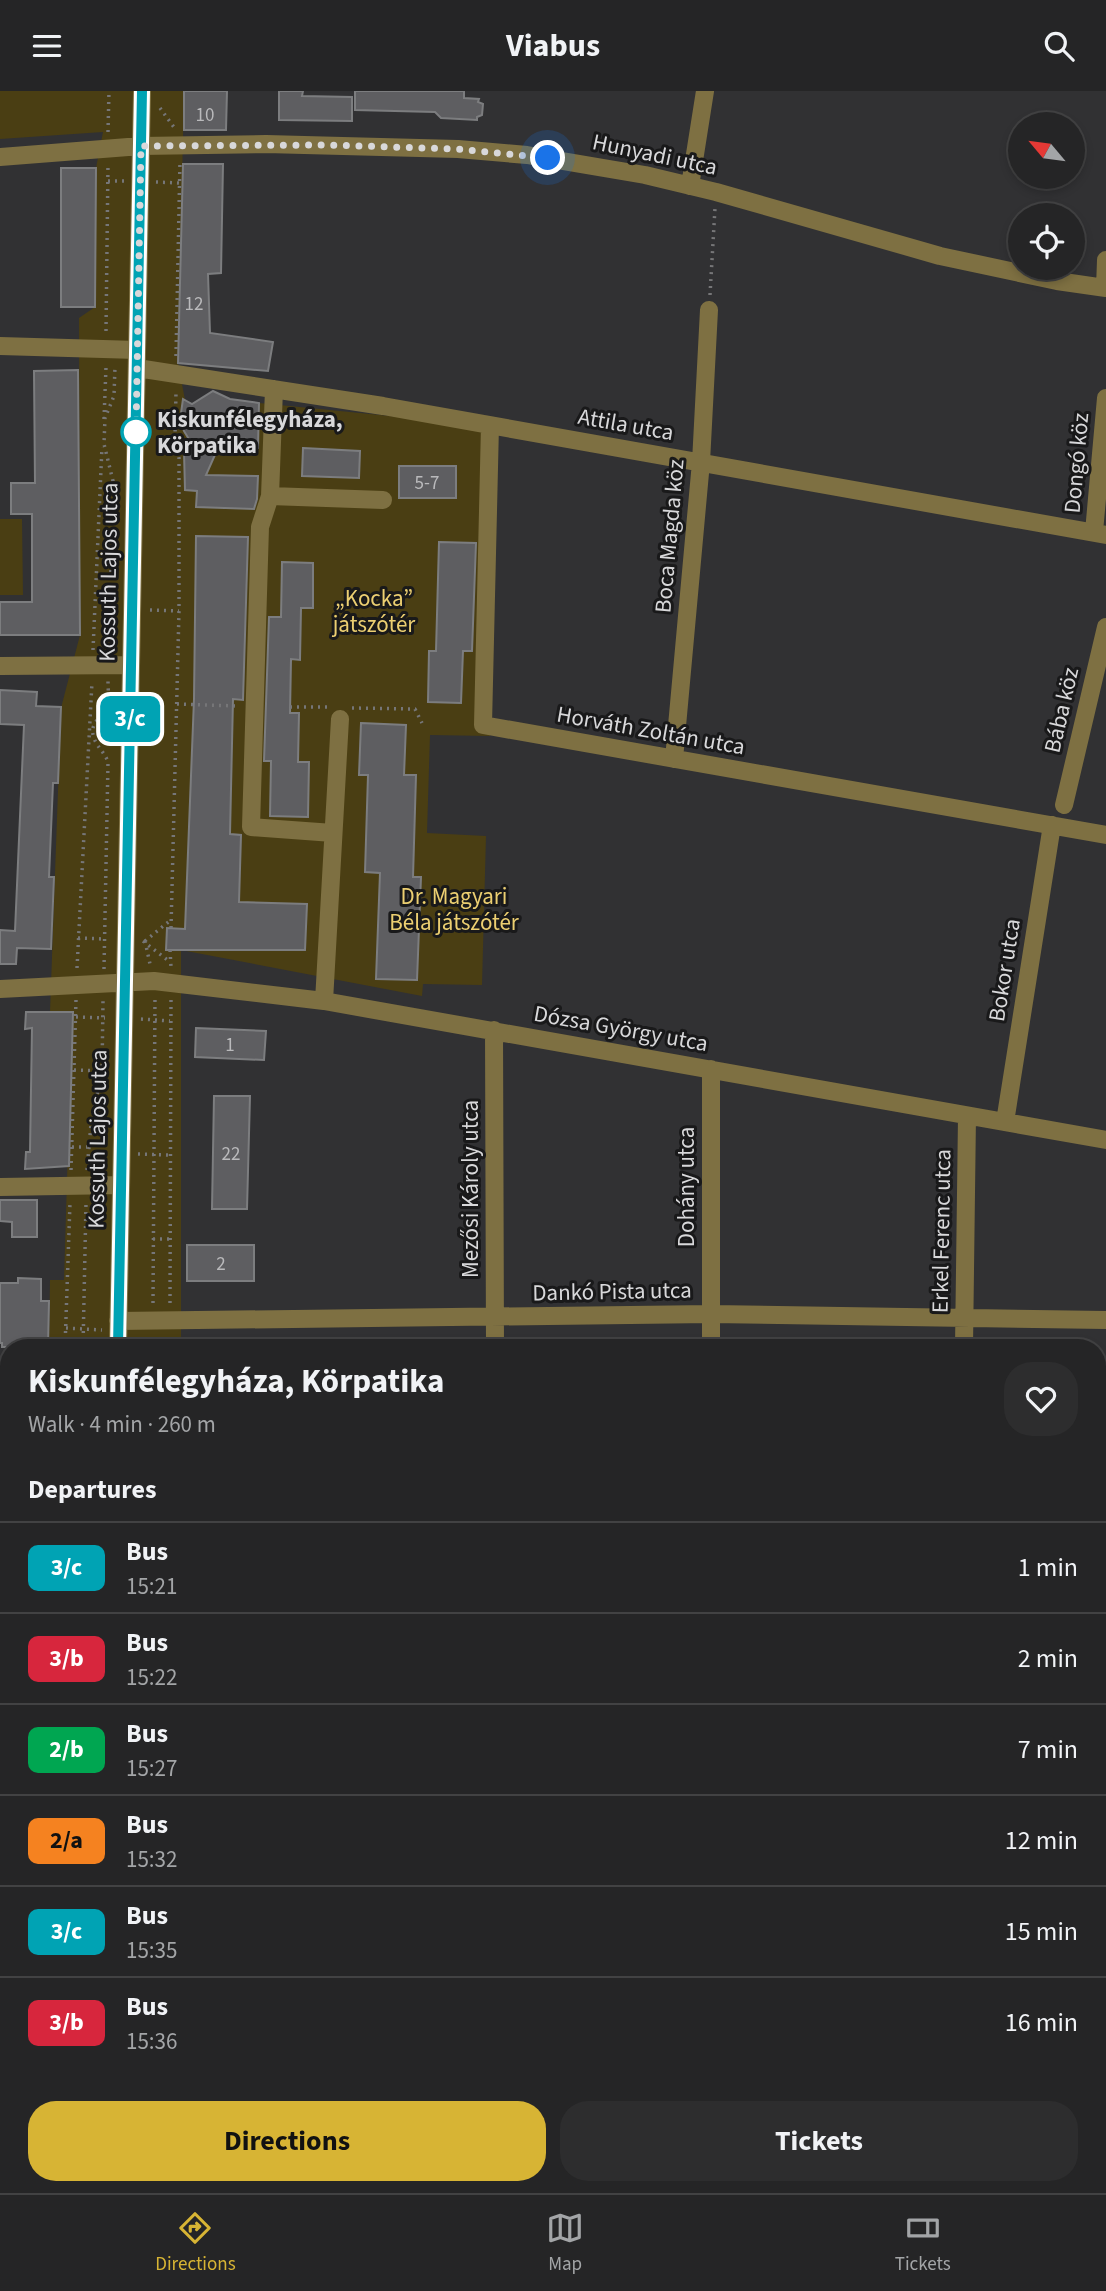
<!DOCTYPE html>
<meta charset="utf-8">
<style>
:root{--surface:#252526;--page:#2d2d2e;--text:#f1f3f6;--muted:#a3a5a7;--line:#424243;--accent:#d7b434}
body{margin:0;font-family:"Source Sans 3",sans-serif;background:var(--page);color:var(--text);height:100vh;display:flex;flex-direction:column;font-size:26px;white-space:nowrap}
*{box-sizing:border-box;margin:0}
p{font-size:23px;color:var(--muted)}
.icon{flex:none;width:38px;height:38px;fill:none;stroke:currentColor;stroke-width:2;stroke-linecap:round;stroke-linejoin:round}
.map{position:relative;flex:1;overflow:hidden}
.sheet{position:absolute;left:0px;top:1248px;width:1106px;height:856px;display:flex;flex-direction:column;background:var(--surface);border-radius:28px 28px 0 0;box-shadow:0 4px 10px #0003,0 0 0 2px var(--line)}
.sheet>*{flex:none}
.badge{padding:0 14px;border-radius:10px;font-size:24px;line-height:46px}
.needle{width:46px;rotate:299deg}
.controls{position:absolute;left:1008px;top:21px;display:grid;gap:14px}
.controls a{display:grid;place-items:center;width:77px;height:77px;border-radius:50%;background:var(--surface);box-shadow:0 4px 10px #0003,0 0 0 2px var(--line);font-size:35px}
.you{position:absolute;width:35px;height:35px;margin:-18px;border:5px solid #fff;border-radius:50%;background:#1a73e8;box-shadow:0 0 0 10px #1a73e833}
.map>.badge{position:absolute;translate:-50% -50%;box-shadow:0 0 0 4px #fff}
h2{padding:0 28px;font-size:26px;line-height:63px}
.round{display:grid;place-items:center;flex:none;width:74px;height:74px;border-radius:28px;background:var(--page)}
.overview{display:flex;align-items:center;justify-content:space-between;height:119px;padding:0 28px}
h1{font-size:33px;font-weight:700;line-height:52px}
.primary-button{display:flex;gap:14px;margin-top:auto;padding:14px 28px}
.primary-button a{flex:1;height:80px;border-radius:28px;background:var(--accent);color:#111;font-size:28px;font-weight:700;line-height:80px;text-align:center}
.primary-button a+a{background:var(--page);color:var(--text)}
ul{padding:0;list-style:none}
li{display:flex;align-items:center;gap:21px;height:91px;padding:0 28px;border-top:2px solid var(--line)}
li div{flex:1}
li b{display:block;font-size:26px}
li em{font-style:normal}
li .badge{min-width:77px;font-weight:700;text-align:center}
header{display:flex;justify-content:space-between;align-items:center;height:91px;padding:0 28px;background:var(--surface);font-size:32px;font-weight:700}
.tab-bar{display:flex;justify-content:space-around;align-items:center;height:98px;border-top:2px solid var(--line);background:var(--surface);font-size:19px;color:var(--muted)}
.tab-bar a{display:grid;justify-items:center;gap:4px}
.tab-bar .on{color:var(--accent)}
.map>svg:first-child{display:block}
.green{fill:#4a3e13}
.building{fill:#5e5e61;stroke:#7c7d7f;stroke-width:2}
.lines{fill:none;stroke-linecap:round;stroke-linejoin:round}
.path{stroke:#767678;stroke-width:3.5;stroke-dasharray:2 5;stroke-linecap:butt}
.minor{stroke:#7e7042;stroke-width:18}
.major{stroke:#ccae46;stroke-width:18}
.line-casing{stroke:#fff;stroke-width:16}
.line{stroke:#00a3b4;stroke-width:10}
.walk{stroke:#d8d8da;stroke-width:7;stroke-dasharray:0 12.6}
.stop-dot{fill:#fff;stroke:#00a3b4;stroke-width:3.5}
.labels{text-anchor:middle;stroke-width:6;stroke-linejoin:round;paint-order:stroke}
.number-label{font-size:19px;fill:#bababc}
.street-label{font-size:23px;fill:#d8d8da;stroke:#19191a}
.stop-label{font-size:23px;font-weight:bold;fill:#d8d8da;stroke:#19191a;text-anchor:start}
.park-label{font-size:23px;fill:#eccf71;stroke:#19191a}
</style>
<header><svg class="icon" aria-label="menu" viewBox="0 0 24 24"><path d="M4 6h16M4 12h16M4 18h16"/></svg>Viabus<svg class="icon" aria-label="search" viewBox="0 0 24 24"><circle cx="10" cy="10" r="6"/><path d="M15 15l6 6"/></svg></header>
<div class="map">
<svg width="1106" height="2102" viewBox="0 0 1106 2102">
<rect width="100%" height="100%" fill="#313133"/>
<path class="green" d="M0,0H184L178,272L185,309L181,329L184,340L218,357L230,351L258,357L259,312L491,335L490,645L430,644L427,742L486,745L482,894L423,893L422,905L181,859V1256H49L50,1189H64L72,921H50L61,617L80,544L79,227L95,216L96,77L103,41L0,48Z
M0,428H22L23,504H0Z
M0,1318L9,1319V1627L0,1624Z
M1097,1719H1106V1833L1097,1831Z
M1097,1832L1106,1834V2075L1097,2090Z
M9,1896V1979L2,2102H0V1897Z
M37,2095H143L142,2102H37Z
M795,2095H1094L1090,2102H797Z"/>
<path class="building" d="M184,0H227L226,39H184Z
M279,0H303L302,5L352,6V30L279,29Z
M355,0H464V7L479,8L478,11L483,13L482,24L477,26V29L441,27L435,21L355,19Z
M183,73H223L221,182L208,183L210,242L273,251L268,280L178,272Z
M61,77H96L95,216H61Z
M78,279L80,544H0V511H32V423H11V392H35L34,280Z
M213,300L230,308L259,312L258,357L244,356L245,348L218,357L206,384L258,385L257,408L254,418L196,416L197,400L185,399L184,361L190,350L184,340L180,329L183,308L192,313Z
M303,357L360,360L359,387L302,385Z
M399,375H456V407H399Z
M196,445L248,446L243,609L233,608L230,743L241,744L239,811L307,813L305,859H166L167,837L185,838L194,608Z
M439,451L476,452L472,560H463L461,612L428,611L429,560H436Z
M282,471L313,472V517H301L300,569L291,568L290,622H299L298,671H309L308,726L270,725L271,670H264L269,526H281Z
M0,599L37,601L36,615L61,616L58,692H53L49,786H54L51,858L17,857L16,873H0V839L15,840L24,634L0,633Z
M361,632L406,634L404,684H416L413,786H421L417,889L376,888L380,782L365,781L368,684H359Z
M26,921H73L69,1075L25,1078L26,1061H30L32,937L25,938Z
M196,937L266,940L264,969L195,966Z
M214,1005H250L247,1118H212Z
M0,1109H37V1146H12V1131L0,1130Z
M187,1154H254V1190H187Z
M18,1187L41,1188V1210H49L48,1256H2V1252H0V1192H18Z"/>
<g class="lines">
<path class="path" d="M160,17L176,39
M108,41L109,0
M108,90H124
M156,91L179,92
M710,204L715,117
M106,240L108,73
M176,265L180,70
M104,328L106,276
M150,519L179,520
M109,558L113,390L104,353L105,327L114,305L115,275
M93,559L102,356
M177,613L238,615
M290,616H327
M352,617L415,618L422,632
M171,837L179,520V367L175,345L176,301
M78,847L104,848
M143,850L170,871
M145,850L150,873
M145,850L172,828
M170,859L171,876
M77,877L92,591
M104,878L108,671C105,662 97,656 94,647C88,631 104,626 108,613C109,606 108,597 108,590
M76,926L105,927
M141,928L170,930
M74,979L102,980
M72,1056H87
M138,1063L169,1064
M71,1079L76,909
M87,1079L91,1033L102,980L103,910
M153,1148H170
M153,1212L155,905
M170,1212L171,909
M66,1237L102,1239
M65,1256L70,1112
M83,1256L86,1112
M152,1256L153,1245
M170,1256V1245
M0,1399L9,1400
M1097,1804L1106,1807"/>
<path class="minor" d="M0,66L141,55L266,53L458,58L527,64L645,84L716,101L940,165L1057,190L1106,197
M690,95L705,0
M1105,197L1106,169
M0,255L137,259
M137,277L383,315L1106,444
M274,298L270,405L260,436L251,736L333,742
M490,334L483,634L1106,744
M270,405L383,409
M1094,441L1106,307
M0,575L131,574
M674,668L701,371L709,219
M1064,714L1106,536
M0,898L154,890L324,910L1106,1049
M324,910L340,628
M494,939L495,1256
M711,978V1256
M1005,1031L1052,734
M0,1096L121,1094
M118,1230L711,1223L1106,1229
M118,1256L142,0
M964,1256L967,1025
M1097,1506H1106
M0,1678L7,1703
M1097,1718H1106
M480,2095L481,2102
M805,2095L807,2102
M102,2102V2095"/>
<path class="major" d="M1097,1831L1106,1833
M0,1896H9"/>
</g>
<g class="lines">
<defs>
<path id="line" d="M118,1256L142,0"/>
</defs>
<use href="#line" class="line-casing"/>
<use href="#line" class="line"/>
<path class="walk" d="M136,341L141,55L327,54L458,58L548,67"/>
</g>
<circle class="stop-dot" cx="136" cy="341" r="14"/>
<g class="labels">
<g class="number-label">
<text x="205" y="30">10</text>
<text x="194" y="219">12</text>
<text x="427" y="398">5-7</text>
<text x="230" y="960">1</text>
<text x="231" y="1069">22</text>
<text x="221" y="1179">2</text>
</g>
<g class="street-label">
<text transform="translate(655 63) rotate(12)" y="8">Hunyadi utca</text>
<text transform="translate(626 333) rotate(10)" y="8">Attila utca</text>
<text transform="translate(1076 372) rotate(-85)" y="8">Dongó köz</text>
<text transform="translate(669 445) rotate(-85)" y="8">Boca Magda köz</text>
<text transform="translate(108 481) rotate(-89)" y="8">Kossuth Lajos utca</text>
<text transform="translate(1061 619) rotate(-77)" y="8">Bába köz</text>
<text transform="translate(651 639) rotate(10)" y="8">Horváth Zoltán utca</text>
<text transform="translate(1004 879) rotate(-81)" y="8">Bokor utca</text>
<text transform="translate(621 937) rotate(10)" y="8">Dózsa György utca</text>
<text transform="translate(97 1048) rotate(-89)" y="8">Kossuth Lajos utca</text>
<text transform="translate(686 1096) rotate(-90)" y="8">Dohány utca</text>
<text transform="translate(470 1098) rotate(-90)" y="8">Mezősi Károly utca</text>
<text transform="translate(941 1140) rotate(-89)" y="8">Erkel Ferenc utca</text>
<text transform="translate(612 1200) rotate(-1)" y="8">Dankó Pista utca</text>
</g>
<g class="stop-label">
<text x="157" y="336">Kiskunfélegyháza,<tspan x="157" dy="26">Körpatika</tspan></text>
</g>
<g class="park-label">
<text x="374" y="515">„Kocka”<tspan x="374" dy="26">játszótér</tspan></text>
<text x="454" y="813">Dr. Magyari<tspan x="454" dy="26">Béla játszótér</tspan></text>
</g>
</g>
</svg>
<div class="controls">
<a><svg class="needle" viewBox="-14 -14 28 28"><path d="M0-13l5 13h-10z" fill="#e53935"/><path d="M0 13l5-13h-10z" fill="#a3a5a7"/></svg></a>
<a><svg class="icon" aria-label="locate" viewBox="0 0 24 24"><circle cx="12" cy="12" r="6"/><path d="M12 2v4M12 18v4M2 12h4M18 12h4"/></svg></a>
</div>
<div class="you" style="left:548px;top:67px"></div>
<b class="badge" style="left:130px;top:628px;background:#00a3b4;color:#fff">3/c</b>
<section class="sheet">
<div class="overview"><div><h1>Kiskunfélegyháza, Körpatika</h1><p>Walk · 4 min · 260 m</p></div><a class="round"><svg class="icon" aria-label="heart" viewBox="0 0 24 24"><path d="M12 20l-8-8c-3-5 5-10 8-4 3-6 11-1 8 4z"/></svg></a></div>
<h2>Departures</h2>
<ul>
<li><span class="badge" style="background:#00a3b4;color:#fff">3/c</span><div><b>Bus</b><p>15:21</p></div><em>1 min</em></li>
<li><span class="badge" style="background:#d7263d;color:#fff">3/b</span><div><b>Bus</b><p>15:22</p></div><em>2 min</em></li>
<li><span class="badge" style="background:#00a651;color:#fff">2/b</span><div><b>Bus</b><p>15:27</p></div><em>7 min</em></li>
<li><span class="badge" style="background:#f58220;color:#111">2/a</span><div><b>Bus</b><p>15:32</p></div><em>12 min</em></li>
<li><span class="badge" style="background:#00a3b4;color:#fff">3/c</span><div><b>Bus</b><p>15:35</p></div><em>15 min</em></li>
<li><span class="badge" style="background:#d7263d;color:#fff">3/b</span><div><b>Bus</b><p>15:36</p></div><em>16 min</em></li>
</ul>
<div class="primary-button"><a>Directions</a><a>Tickets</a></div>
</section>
</div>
<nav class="tab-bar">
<a class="on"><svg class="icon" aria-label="directions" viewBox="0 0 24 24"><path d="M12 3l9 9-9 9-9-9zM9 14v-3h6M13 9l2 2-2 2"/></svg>Directions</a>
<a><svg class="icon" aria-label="map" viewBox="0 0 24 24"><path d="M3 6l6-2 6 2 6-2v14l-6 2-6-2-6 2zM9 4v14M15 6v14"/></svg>Map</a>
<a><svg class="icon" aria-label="tickets" viewBox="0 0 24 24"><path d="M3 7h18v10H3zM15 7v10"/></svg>Tickets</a>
</nav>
